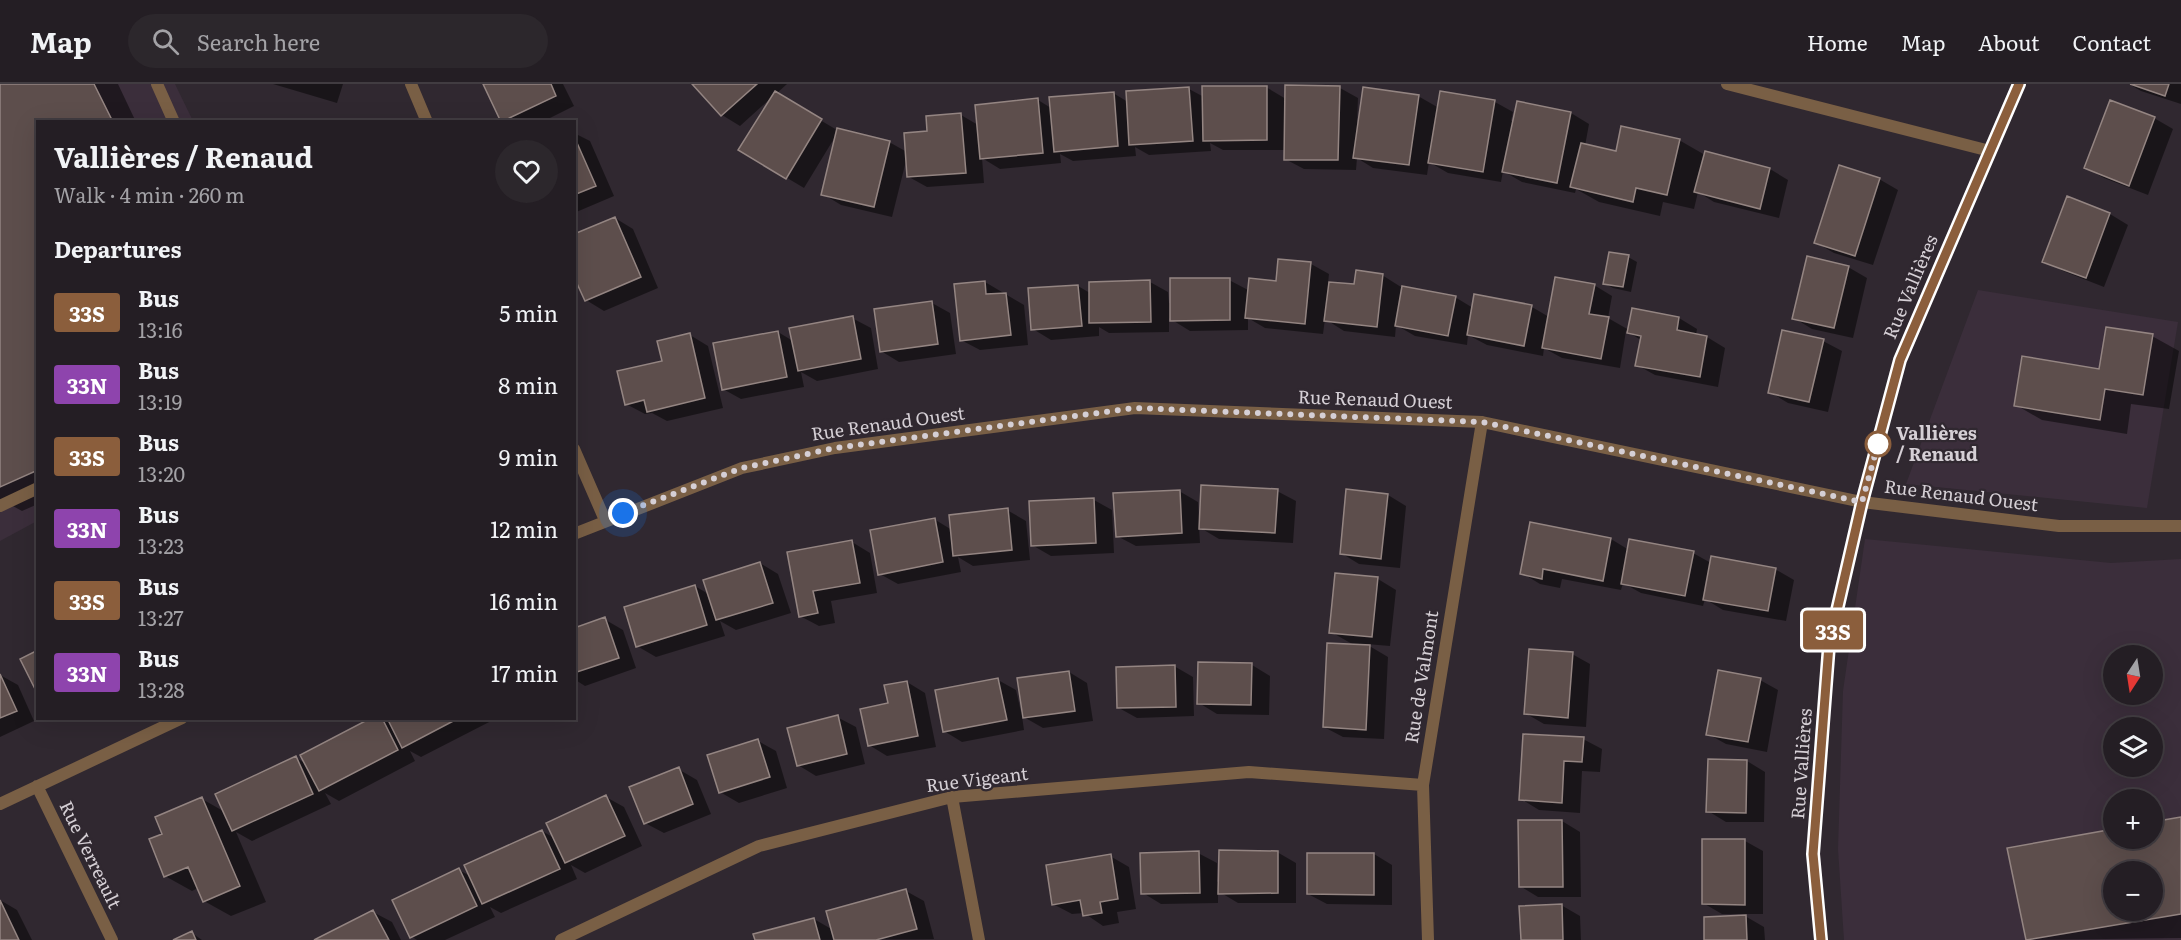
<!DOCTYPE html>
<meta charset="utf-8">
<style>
:root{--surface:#241e24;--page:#2c272c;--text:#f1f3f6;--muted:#a3a2a6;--line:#413c41}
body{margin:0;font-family:Literata,serif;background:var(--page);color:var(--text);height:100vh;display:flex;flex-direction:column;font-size:22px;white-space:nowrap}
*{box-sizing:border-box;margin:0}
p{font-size:20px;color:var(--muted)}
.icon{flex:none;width:33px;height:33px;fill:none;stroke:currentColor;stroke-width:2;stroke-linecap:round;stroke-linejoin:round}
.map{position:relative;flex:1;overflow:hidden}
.panel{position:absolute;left:36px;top:36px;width:540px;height:600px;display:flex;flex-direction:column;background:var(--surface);border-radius:0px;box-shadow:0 6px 24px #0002,0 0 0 2px var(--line)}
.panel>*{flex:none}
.badge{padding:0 12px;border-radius:4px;font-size:21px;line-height:39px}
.needle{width:39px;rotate:192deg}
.tools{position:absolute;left:2103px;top:561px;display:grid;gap:12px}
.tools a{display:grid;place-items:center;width:60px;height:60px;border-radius:50%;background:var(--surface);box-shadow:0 6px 24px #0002,0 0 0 2px var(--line);font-size:30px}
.you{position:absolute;width:30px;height:30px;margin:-15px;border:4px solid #fff;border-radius:50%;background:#1a73e8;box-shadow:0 0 0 9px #1a73e833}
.map>.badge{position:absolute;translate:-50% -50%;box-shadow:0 0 0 3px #fff}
h2{padding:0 18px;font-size:22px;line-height:54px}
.round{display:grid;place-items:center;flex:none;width:63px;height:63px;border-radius:32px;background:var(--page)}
.head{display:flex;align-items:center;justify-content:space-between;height:102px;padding:0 18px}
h1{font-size:28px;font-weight:700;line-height:45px}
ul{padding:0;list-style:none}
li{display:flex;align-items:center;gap:18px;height:72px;padding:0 18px}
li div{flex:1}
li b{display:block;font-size:22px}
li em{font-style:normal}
li .badge{min-width:66px;font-weight:700;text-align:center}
header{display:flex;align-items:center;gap:36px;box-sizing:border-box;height:84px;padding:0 30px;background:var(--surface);border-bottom:2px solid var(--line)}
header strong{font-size:28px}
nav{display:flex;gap:33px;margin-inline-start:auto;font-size:21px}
.search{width:420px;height:54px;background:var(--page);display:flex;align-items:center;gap:15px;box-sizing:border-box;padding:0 21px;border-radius:33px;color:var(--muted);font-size:22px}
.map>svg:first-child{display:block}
.built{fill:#3b2e3b;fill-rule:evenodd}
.shadow{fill:#0007;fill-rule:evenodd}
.building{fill:#5d4e4c;stroke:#948582;stroke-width:1.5;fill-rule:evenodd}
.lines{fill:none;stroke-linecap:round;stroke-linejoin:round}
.service{stroke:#795f45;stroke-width:12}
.minor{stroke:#795f45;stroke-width:12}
.line-casing{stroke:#fff;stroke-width:14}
.line{stroke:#8b5e3c;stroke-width:9}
.walk{stroke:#d5cfd5;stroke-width:6;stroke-dasharray:0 10.8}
.stop-dot{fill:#fff;stroke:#8b5e3c;stroke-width:3}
.labels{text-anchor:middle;stroke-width:4.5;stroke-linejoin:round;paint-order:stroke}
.street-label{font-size:18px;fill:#d5cfd5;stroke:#302830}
.stop-label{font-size:18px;font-weight:bold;fill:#d5cfd5;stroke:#302830;text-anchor:start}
</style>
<header>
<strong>Map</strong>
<div class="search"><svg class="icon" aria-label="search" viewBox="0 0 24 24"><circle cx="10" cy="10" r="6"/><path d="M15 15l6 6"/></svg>Search here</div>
<nav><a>Home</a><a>Map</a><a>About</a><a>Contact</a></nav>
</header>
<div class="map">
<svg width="2181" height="856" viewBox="0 0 2181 856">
<rect width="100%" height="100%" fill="#302830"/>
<path class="built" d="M0,0H175L193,37L38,38L37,437L0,457Z
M1978,206L2178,238L2147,424L1906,400Z
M1865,455L2111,479L2181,475V856H1844L1838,765L1843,607ZM2114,572H2152V610H2114ZM2114,644H2152V682H2114ZM2114,716H2152V754H2114ZM2114,788H2152V826H2114Z"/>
<path class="shadow" d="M0,0H118L136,38H38V420L22,427L0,415Z
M273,0H343L337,19Z
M485,0H563L574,22L542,38H503Z
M694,0H787L776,10L837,46L889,58L907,68L929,49L961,31L978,41L1038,16L1051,24L1113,9L1128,18L1189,5L1204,13L1266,3L1286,15L1340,4L1358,14L1357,39H1360L1418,12L1439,24L1495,18L1513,28L1511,37H1514L1518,19L1571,29L1589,40L1585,62L1617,69L1679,56L1705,71L1706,69L1770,85L1788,96L1779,134L1714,118L1698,108L1694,125L1663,118L1660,132L1599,118L1576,105L1575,109L1522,98L1503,87L1501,98L1448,89L1429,78L1427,91L1373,84L1357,74L1356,86L1304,85L1285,75L1286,66H1223L1210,59L1211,67L1149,71L1135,63L1136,72L1073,77L1060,70L1061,79L1000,85L982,74L984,99L927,103L909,93L907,73L892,133L841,121L823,110L835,53L804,104L740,66L771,14L740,42L722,31Z
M2129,0H2181V20L2141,7Z
M2154,34L2173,45L2148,111L2104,94L2086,84Z
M574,49L590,57L614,112L574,129Z
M1879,95L1898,106L1873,181L1834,169L1815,158Z
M2110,130L2128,141L2104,203L2063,187L2044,177Z
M615,134L633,145L658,204L604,227L586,216Z
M1628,173L1637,178L1631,208L1613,204L1604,199Z
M1311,180L1329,190L1328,199L1355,202L1382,191L1401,203L1455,213L1473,224L1476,212L1532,223L1549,233L1594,201L1612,212L1608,234L1629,246L1633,226L1679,234L1697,245L1696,251L1707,253L1725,264L1718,303L1655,291L1637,281L1641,256L1626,247L1620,284L1562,274L1544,264L1543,272L1487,261L1468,251L1467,261L1415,252L1396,241L1395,253L1344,247L1325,235L1323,250L1265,244L1248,234V246L1190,247L1169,234V248L1109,249L1099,243V252L1051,256L1033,245L1078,202L1090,209L1150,198L1168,208L1169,219H1171L1229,196L1250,207L1277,198Z
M1848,183L1867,194L1853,254L1812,245L1794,234Z
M985,198L1024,221L1028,261L980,266L961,256Z
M932,219L950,229L956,270L899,278L881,267Z
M852,234L871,244L878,285L817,297L801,288L804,303L741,315L723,305L778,248L793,257Z
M690,251L708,262L723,324L667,337L652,329L645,330L626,320Z
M2152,252L2179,267L2169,325L2131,320L2127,350L2042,336L2016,321L2100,287Z
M1823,257L1842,267L1828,328L1788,319L1770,308Z
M1179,407L1198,418L1199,438H1201L1277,407L1296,417L1293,459L1219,455L1199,443L1200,459L1136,462L1117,452Z
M1388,411L1406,422L1400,484L1359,480L1341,469Z
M1094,416L1112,426L1114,469L1051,472L1032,461Z
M1007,426L1026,437L1030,476L973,482L958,473L961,488L898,500L880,490L934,435L952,446Z
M1531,440L1611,455L1629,466L1693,469L1711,479L1775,485L1794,496L1786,537L1723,526L1705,515L1703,522L1641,509L1623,499L1621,506L1562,495L1560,504L1540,500L1522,489Z
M852,458L870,469L877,509L831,517L835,539L819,542L800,532L789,469Z
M760,479L778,490L791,529L736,546L720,537L725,552L656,573L637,562L695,502L710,511Z
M1378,495L1396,506L1390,562L1366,560L1388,573L1384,655L1343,653L1324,643L1354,561L1331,548Z
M604,535L623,546L636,584L585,602L574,595V546Z
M1572,570L1590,580L1586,643L1544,640L1525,629Z
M1252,581L1270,592L1269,631L1217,630L1199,619Z
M1174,582L1193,593L1194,632L1137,634L1119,624Z
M1069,588L1087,599L1093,637L1043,644L1022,632L1024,646L962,658L944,647L998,596L1016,606L1021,628Z
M0,591L18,601L34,637L0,653Z
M1760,596L1778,606L1767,668L1726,660L1708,650Z
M907,598L925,609L936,663L887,672L869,661Z
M837,633L856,643L865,680L816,692L798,681Z
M374,634H384L390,638L388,634H497L421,673L410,667L415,677L339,717L325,709L331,720L252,757L236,748L266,818L231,832L204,817L198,804L192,807L165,792L164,750L202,715L225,728L296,674L307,680Z
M1583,655L1602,665L1600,688L1582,687L1580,729L1539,726L1521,715Z
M758,657L776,667L787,704L739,719L720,708Z
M1709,676L1747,677L1765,688L1764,738H1726L1708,727Z
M678,685L697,696L711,730L664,749L645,739Z
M606,713L624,723L642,762L585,789L571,781L577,795L501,829L490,823L495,833L445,856H417L411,852L459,786L470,792L542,747L556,755Z
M2181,734V854L2027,856L2009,765L2114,754H2152ZM2114,788H2152V826H2114Z
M1562,737L1580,748L1581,813H1538L1520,802Z
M1704,756L1745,757L1763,767V830H1722L1703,819Z
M1277,768L1296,779V819H1238L1218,807V819L1161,820L1143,809L1198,769L1217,779V798Z
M1374,770L1392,781V821L1327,820L1308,810Z
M1110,772L1129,783L1136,825L1117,828L1119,839L1103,842L1084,829L1072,830L1053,820Z
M906,807L924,817L934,855L757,856L814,835L833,846Z
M0,816L17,826L32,856H0Z
M1561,821L1580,832L1581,856H1523Z
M373,828L392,838L401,856H317Z
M1745,832L1764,843L1765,856H1706Z
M192,849L202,856H177Z"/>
<path class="building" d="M0,0H94L113,38H38V386L0,403Z
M483,0H551L556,12L501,38Z
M692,0H757L721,32Z
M2130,0H2169L2165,12Z
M1285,1L1340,2L1338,76H1284Z
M1202,2H1267V56L1203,57Z
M1189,3L1193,57L1129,61L1126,7Z
M1363,3L1419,11L1409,81L1353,74Z
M775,7L822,35L786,95L738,66Z
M1440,7L1495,16L1483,88L1428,79Z
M1114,8L1118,62L1054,68L1049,13Z
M1038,14L1043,69L980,75L975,21Z
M2110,16L2155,33L2129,102L2084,84Z
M1517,17L1571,28L1557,99L1502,88Z
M961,29L966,89L907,93L904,49L927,47L926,32Z
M1621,42L1680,55L1667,111L1636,104L1633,118L1570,103L1581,59L1616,67Z
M837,44L890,57L874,123L821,111Z
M574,52L596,102L574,111Z
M1705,67L1770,84L1760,125L1694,108Z
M1839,81L1880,94L1855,172L1814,159Z
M2067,112L2110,129L2086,194L2042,178Z
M615,133L641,193L585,217L574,193V150Z
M1609,168L1629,171L1623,203L1603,200Z
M1807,172L1849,182L1834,244L1792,235Z
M1278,175L1311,178L1305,240L1245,234L1249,194L1276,197Z
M1356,186L1383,190L1377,243L1324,237L1329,198L1354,200Z
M1555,193L1595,200L1589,230L1609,233L1601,275L1542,264Z
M1170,194H1230V236L1170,237Z
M1150,196L1151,238L1089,239V198Z
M985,197L986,210L1006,209L1011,251L960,257L954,200Z
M1078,201L1082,242L1031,246L1028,204Z
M1402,202L1456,212L1448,252L1395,242Z
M1474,210L1532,221L1524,262L1467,251Z
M932,217L938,260L880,268L874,225Z
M1632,224L1679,233L1677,246L1707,252L1700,293L1635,282L1641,252L1627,249Z
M853,232L861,275L798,287L789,244Z
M2106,243L2153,250L2143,311L2105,305L2100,336L2014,322L2022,272L2099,285Z
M1782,246L1824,255L1809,318L1768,309Z
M778,247L787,293L722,306L713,259Z
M690,249L705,314L647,328L644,316L625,321L617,287L662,277L657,257Z
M1201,401L1278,405L1275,449L1199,445Z
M1346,405L1388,410L1381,475L1340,470Z
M1180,406L1182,449L1116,453L1113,409Z
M1094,414L1096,459L1031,462L1029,417Z
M1008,424L1012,466L953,472L949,431Z
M935,434L943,478L878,491L870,446Z
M1530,438L1611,454L1603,497L1543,485L1542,495L1520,490Z
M1629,455L1694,467L1685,512L1621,500Z
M852,456L860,499L813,507L818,529L799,533L787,468Z
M1711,472L1776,484L1768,527L1703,516Z
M760,478L773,519L716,536L703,496Z
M1335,489L1378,493L1372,553L1329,549Z
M695,501L707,541L636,563L624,523Z
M605,533L619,574L574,589V544Z
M1327,559L1370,561L1366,646L1323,643Z
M1529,565L1573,568L1568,634L1524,630Z
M38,566V611L20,575Z
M1198,578L1252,579L1251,621L1197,620Z
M1175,581L1176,623L1117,624L1116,583Z
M1718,586L1761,594L1748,658L1706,651Z
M1069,587L1075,627L1023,634L1017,594Z
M0,590L17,627L0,634Z
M998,594L1007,636L943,648L935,606Z
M907,597L918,652L868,662L860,625L888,619L884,601Z
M838,631L847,670L797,682L787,644Z
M371,634H382L398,666L319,707L300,671Z
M387,634H459L402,664Z
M1523,650L1584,653L1582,678L1564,677L1562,719L1519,716Z
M758,655L770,693L719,709L707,671Z
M296,672L313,710L232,747L215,710Z
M1708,675L1747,676L1746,729L1706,728Z
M679,683L693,720L644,740L629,703Z
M606,711L625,752L565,779L546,739Z
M202,713L240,802L203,818L188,783L164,793L149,755L162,750L155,733Z
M2181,733V830L2026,856L2007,764L2114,745V754H2152V738ZM2114,788H2152V826H2114Z
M1518,736H1562L1563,803H1519Z
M542,746L560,785L482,820L464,781Z
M1702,755H1745V821L1702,820Z
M1219,766L1278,767V809L1218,810Z
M1199,767L1200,809L1141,810L1140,769Z
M1307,769H1374V811L1307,810Z
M1111,770L1118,815L1100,818L1102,829L1083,832L1080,816L1052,821L1046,781Z
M459,784L477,822L410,854L392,816Z
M906,805L917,845L876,856H834L826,827Z
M0,816L19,856H0Z
M1562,820L1563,856H1521L1519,822Z
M373,826L389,856H314Z
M1746,831L1747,856H1704V833Z
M814,834L820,856H755L753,850Z
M192,847L196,856H173Z"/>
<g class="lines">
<path class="service" d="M157,0L174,38
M0,422L38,404"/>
<path class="minor" d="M411,0L427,38
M1727,0L1990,67
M574,365L605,436
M574,450L742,384L835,364L1135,324L1482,338L1862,418L2059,442H2181
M37,702L112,856
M952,713L979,856
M0,720L182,634
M561,856L759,762L952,713L1249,688L1423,701
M1428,856L1423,701L1482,338
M1821,856L1813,770L1829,561L1862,418L1900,276L2019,0"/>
</g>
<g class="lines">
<defs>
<path id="line" d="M1821,856L1813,770L1829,561L1862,418L1900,276L2019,0"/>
</defs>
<use href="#line" class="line-casing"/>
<use href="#line" class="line"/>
<path class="walk" d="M623,429L742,384L835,364L1135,324L1482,338L1862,418L1878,360"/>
</g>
<circle class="stop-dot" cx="1878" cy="360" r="12"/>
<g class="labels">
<g class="street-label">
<text transform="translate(1911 203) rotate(-67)" y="6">Rue Vallières</text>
<text transform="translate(1375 316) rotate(2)" y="6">Rue Renaud Ouest</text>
<text transform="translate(888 340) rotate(-8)" y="6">Rue Renaud Ouest</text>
<text transform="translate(1961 412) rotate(7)" y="6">Rue Renaud Ouest</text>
<text transform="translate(1422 593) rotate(-81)" y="6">Rue de Valmont</text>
<text transform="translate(1802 680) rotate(-86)" y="6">Rue Vallières</text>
<text transform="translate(977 696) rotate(-7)" y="6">Rue Vigeant</text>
<text transform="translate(90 771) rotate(64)" y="6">Rue Verreault</text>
</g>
<g class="stop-label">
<text x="1896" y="356">Vallières<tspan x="1896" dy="21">/ Renaud</tspan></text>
</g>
</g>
</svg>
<div class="tools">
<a><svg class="needle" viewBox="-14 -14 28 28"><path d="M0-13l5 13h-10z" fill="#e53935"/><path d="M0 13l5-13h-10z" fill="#a3a2a6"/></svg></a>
<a><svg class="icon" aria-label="layers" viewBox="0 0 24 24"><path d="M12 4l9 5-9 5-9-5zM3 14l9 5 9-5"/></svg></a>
<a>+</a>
<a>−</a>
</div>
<div class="you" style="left:623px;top:429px"></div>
<b class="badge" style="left:1833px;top:546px;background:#8b5e3c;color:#fff">33S</b>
<section class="panel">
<div class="head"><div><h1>Vallières / Renaud</h1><p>Walk · 4 min · 260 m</p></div><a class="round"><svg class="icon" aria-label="heart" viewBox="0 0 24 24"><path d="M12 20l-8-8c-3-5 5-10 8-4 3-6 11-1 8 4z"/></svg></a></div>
<h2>Departures</h2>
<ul>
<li><span class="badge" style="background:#8b5e3c;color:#fff">33S</span><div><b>Bus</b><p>13:16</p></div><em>5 min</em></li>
<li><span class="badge" style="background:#8e44ad;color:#fff">33N</span><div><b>Bus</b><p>13:19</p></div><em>8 min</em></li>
<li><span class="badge" style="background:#8b5e3c;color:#fff">33S</span><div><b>Bus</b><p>13:20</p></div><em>9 min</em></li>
<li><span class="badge" style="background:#8e44ad;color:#fff">33N</span><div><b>Bus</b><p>13:23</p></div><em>12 min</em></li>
<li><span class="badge" style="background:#8b5e3c;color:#fff">33S</span><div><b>Bus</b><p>13:27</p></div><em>16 min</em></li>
<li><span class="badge" style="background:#8e44ad;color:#fff">33N</span><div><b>Bus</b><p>13:28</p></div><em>17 min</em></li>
</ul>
</section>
</div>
